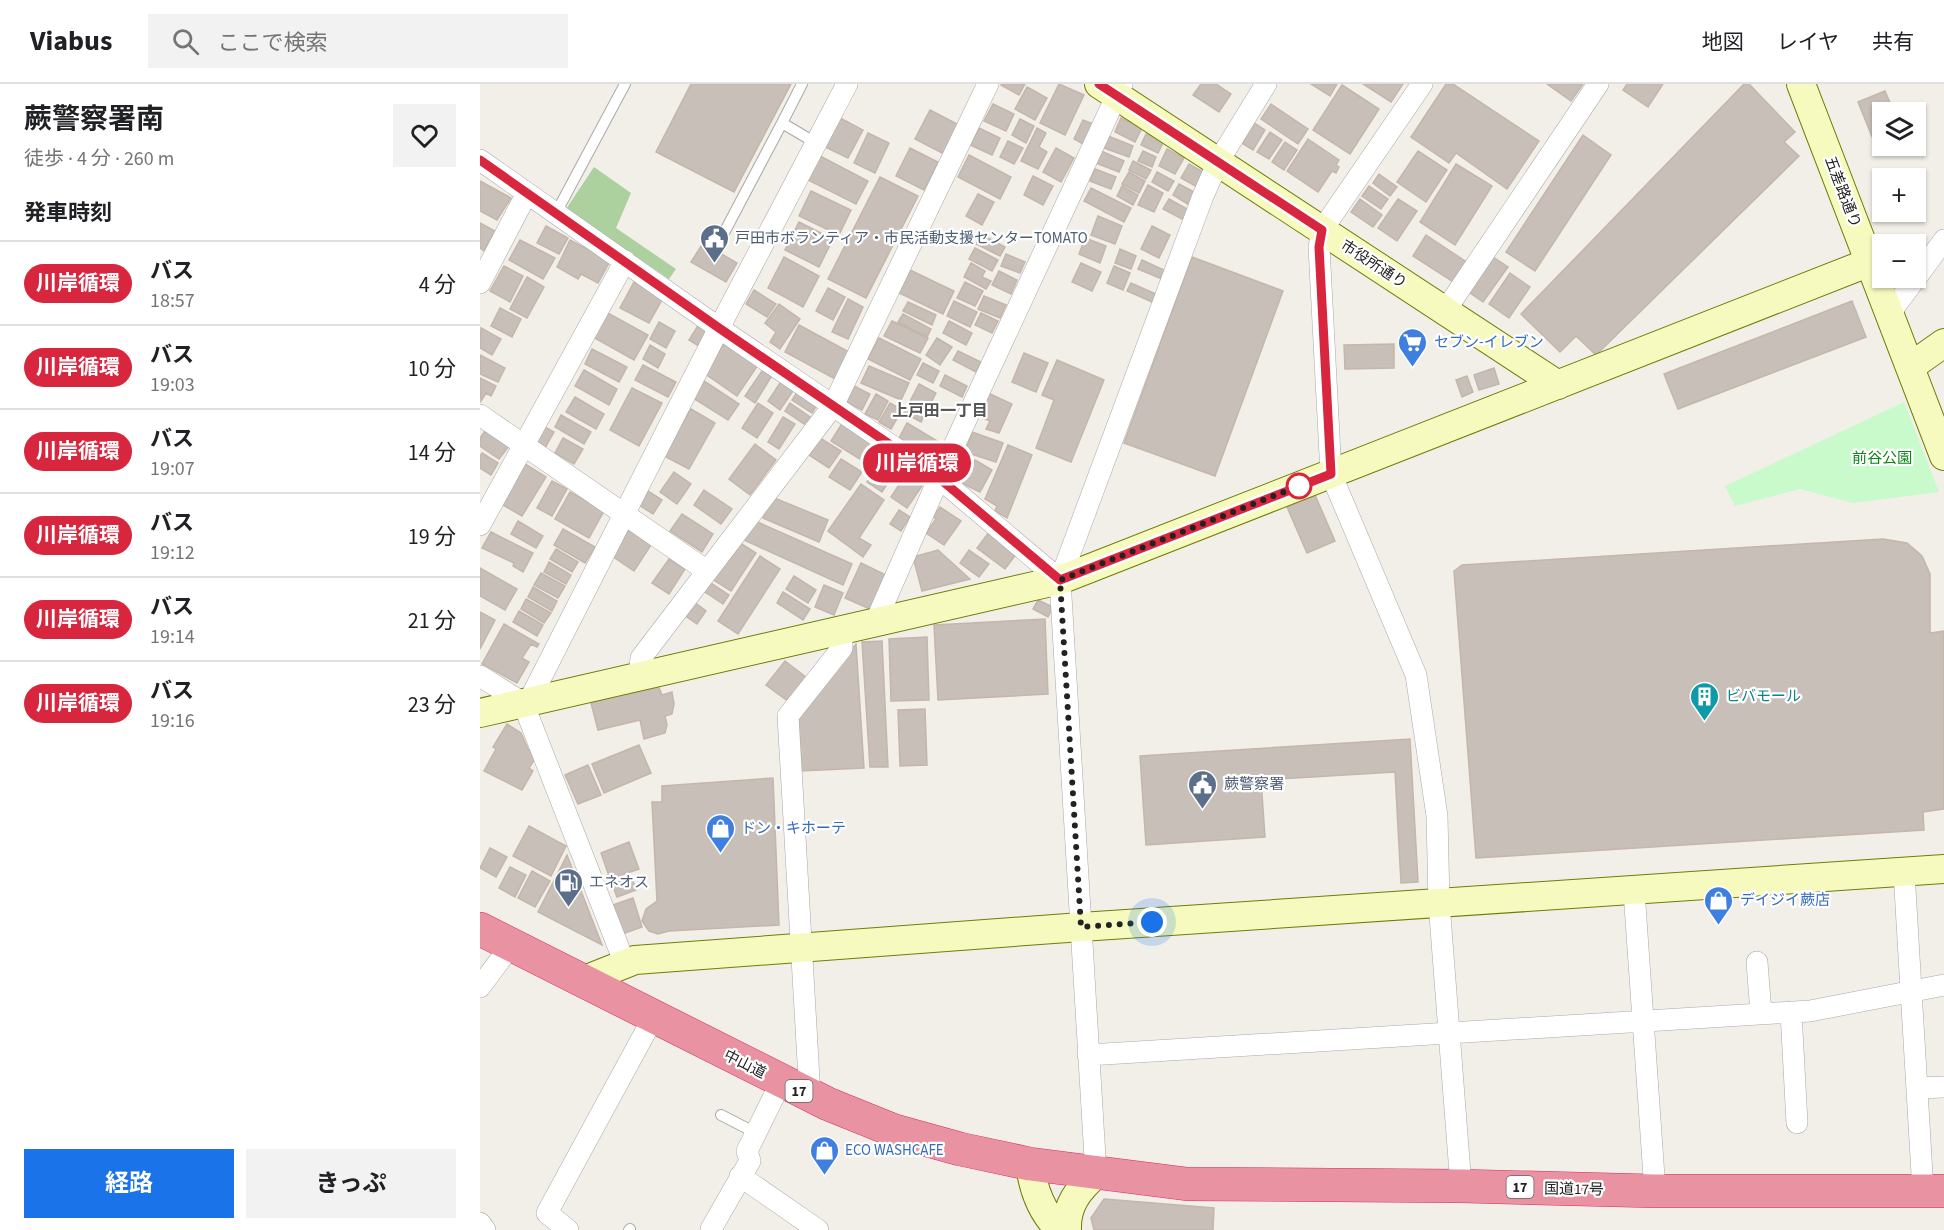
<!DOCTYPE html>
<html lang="ja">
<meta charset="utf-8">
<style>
:root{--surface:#fff;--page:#f2f2f2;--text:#202124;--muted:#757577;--line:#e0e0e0;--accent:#1a73e8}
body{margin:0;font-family:"Source Sans 3","Noto Sans JP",sans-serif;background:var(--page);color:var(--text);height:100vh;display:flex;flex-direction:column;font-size:22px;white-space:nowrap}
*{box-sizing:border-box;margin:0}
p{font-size:20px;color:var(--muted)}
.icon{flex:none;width:33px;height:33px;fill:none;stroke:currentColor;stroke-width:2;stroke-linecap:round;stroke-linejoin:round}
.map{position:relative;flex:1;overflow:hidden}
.side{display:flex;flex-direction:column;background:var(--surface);width:480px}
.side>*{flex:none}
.badge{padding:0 12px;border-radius:20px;font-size:21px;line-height:39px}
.controls{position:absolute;left:1392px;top:18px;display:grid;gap:12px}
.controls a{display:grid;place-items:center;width:54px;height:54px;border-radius:0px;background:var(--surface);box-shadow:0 2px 4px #0004;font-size:30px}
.you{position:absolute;width:30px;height:30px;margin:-15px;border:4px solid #fff;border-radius:50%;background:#1a73e8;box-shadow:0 0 0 9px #1a73e833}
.map>.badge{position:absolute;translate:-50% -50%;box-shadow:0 0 0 3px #fff}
h2{padding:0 24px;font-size:22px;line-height:54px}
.round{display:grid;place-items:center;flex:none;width:63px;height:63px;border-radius:0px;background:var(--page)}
.headline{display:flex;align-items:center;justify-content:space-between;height:102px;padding:0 24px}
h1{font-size:28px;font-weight:700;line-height:45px}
.action{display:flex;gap:12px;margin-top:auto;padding:12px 24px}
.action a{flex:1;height:69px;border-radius:0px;background:var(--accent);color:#fff;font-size:24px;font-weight:700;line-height:69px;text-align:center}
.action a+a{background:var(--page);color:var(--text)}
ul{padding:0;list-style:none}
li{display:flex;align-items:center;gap:18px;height:84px;padding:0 24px;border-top:2px solid var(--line)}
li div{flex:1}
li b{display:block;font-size:22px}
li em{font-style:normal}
li .badge{min-width:66px;font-weight:700;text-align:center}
header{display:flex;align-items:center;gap:36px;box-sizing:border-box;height:84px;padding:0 30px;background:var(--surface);border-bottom:2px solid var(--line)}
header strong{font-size:28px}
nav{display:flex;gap:33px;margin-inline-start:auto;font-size:21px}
.search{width:420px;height:54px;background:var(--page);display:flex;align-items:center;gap:15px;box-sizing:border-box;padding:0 21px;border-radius:0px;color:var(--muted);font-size:22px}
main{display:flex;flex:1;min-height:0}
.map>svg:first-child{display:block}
.forest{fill:#add19e}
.park{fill:#c8facc}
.building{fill:#c7bfb8;stroke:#c4b6ab;stroke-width:1.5}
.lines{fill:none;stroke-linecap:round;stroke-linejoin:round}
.lane-casing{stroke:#a9a9a9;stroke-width:12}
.street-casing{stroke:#a9a9a9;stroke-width:22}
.secondary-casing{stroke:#707d05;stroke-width:30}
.highway-casing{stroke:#dc2a67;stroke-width:34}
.lane{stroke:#fff;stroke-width:10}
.street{stroke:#fff;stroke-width:21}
.secondary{stroke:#f7fabf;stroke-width:28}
.highway{stroke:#e892a2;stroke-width:33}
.line-casing{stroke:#fff;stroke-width:14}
.line{stroke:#d7263d;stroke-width:9}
.walk{stroke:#222;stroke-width:6;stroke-dasharray:0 10.8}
.stop-dot{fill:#fff;stroke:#d7263d;stroke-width:3}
.labels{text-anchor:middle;stroke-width:4.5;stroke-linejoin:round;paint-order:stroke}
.shield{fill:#fff;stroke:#646464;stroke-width:1.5}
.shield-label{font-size:14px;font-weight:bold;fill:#222}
.street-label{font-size:15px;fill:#222;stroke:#fff}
.service-label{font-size:15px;fill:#4e5e75;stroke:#fff;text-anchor:start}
.shop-label{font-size:15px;fill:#366cbe;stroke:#fff;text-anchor:start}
.park-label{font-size:15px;fill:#0c8416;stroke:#fff}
.culture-label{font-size:15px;fill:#0d838f;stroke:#fff;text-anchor:start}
.neighbourhood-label{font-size:16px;font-weight:bold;fill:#555;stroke:#fff}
</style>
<header>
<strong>Viabus</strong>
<div class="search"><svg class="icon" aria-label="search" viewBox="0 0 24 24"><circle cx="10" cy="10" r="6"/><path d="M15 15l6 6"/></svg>ここで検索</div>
<nav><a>地図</a><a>レイヤ</a><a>共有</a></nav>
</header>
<main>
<section class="side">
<div class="headline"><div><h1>蕨警察署南</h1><p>徒歩 · 4 分 · 260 m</p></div><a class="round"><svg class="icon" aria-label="heart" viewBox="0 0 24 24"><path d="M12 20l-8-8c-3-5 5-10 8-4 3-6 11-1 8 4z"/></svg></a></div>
<h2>発車時刻</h2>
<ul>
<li><span class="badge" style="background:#d7263d;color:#fff">川岸循環</span><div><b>バス</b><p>18:57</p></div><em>4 分</em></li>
<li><span class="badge" style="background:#d7263d;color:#fff">川岸循環</span><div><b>バス</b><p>19:03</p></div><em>10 分</em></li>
<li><span class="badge" style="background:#d7263d;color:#fff">川岸循環</span><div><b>バス</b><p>19:07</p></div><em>14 分</em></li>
<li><span class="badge" style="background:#d7263d;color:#fff">川岸循環</span><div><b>バス</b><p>19:12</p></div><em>19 分</em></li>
<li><span class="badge" style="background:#d7263d;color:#fff">川岸循環</span><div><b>バス</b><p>19:14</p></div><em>21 分</em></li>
<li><span class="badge" style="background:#d7263d;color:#fff">川岸循環</span><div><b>バス</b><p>19:16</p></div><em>23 分</em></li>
</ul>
<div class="action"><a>経路</a><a>きっぷ</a></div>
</section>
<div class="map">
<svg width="1464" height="1146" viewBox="0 0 1464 1146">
<rect width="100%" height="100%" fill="#f2efe9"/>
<path class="forest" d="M114,83L151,109L136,144L196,185L189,195L86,125Z"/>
<path class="park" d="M1424,318L1459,408L1373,419L1320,405L1255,422L1245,402Z"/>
<path class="building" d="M211,0H311L254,108L176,68Z
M522,0H545L539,11L521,1Z
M579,0L604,11L585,51L560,39Z
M721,0H736L751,10L739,28L713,11Z
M831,0H857L850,12Z
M883,0H923L911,18Z
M966,0H973L1059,57L1027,105L976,69L969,79L931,53Z
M1067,0H1103L1091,17Z
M1147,0H1183L1168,23L1143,6Z
M1264,0H1269L1315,48L1304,58L1319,72L1116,271L1096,252L1080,268L1041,230Z
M862,1L899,25L870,70L833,46Z
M547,3L567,14L555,36L535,25Z
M1405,7L1414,28H1402V51L1393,55L1378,18Z
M513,20L534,30L526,47L504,37Z
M791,20L828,45L818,60L781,35Z
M450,26L479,41L464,70L435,55Z
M360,34L383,46L368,74L345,63Z
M641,34L662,44L655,58L635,48Z
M540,35L554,42L546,59L532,51Z
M603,36L613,40L603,60L594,55Z
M773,38L785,46L773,66L760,58Z
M499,44L520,54L512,71L490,61Z
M557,44L566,49L559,63L567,68L558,85L541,77Z
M790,48L802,56L789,75L777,68Z
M388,49L409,59L395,89L374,79Z
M666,50L684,57L678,69L661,61Z
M1103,51L1131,71L1055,187L1026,168Z
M628,52L653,62L649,73L624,64Z
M828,55L859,76L856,81L859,83L856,89L852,87L838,108L807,87Z
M528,57L543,64L534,80L520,73Z
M805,58L817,66L804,86L792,78Z
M430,64L458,78L444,106L416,92Z
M576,64L594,74L581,98L563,88Z
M687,65L704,74L695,90L679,82Z
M621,67L644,77L639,88L616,79Z
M663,67L676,73L672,83L658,77Z
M938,67L967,86L946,118L917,98Z
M489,71L531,93L520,115L478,93Z
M340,72L388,97L376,120L328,96Z
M653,77L671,86L666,95L649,86Z
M709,80L725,89L717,103L701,94Z
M976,80L1012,102L975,161L940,138Z
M615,85L636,93L631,105L610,97Z
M649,88L665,97L659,109L642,100Z
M677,88L694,97L688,107L672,98Z
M899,90L917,103L910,112L893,99Z
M553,92L573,102L563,121L544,111Z
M400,93L438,112L386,214L348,195Z
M0,97L31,114L17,136L0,127Z
M699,100L716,109L709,121L693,111Z
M668,101L683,109L674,128L658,121Z
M642,102L658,111L653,121L637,112Z
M889,102L908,115L901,125L882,112Z
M611,104L651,124L644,138L604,117Z
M331,107L371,126L359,151L319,132Z
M498,110L514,118L502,141L486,132Z
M689,115L709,126L704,136L683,125Z
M880,115L902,131L893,143L871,128Z
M918,115L937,127L917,157L898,144Z
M618,132L642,142L635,160L611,151Z
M319,138L353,155L339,183L305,166Z
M0,139L15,147L4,167L0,164Z
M66,142L88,154L79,170L57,159Z
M672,142L690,151L679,174L661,165Z
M501,150L525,163L520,172L496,160Z
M946,151L988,179L975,199L933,172Z
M605,154L626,162L620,179L599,170Z
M40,156L75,174L63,195L29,176Z
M90,156L130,177L118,199L101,190L98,195L77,183Z
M223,159L257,179L246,198L211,178Z
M495,164L518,176L512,187L489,175Z
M640,165L656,172L651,185L635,179Z
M526,170L545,178L540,189L521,182Z
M1010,171L1028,183L1003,218L986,206Z
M304,173L339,192L323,223L288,204Z
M712,173L803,207L735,392L644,359Z
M662,176L686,187L682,195L658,185Z
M491,179L505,187L502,193L511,197L506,205L484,193Z
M601,179L621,188L612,207L592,198Z
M24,182L43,192L30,218L10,207Z
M634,182L650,189L643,206L627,199Z
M430,186L474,207L463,230L419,209Z
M519,187L537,196L531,210L512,201Z
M1030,189L1050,203L1029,234L1009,220Z
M47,193L64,203L47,234L30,225Z
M154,198L183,214L169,239L140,224Z
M485,198L503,207L495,222L477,214Z
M651,199L676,210L672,218L647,207Z
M348,204L365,213L353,236L336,227Z
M274,206L296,220L287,233L266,220Z
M504,212L526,221L520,234L498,225Z
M368,215L383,223L368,255L352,248Z
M474,217L497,228L490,243L467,232Z
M1372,217L1386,253L1198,325L1184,290Z
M428,218L456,231L452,241L423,227Z
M299,220L320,235L300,265L290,258L296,248L285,239Z
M20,224L41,235L32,253L11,242Z
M124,227L168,251L154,276L111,252Z
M501,229L518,237L512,249L495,241Z
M423,230L451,245L447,253L418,238Z
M412,237L448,254L440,269L404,252Z
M469,237L492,249L486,261L463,249Z
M179,238L195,247L186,264L170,255Z
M219,240L232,248L222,264L209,256Z
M319,241L371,269L357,296L305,268Z
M1,244L21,255L12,271L0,264Z
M399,254L441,275L430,296L388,275Z
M457,254L472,263L460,281L446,271Z
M245,258L278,281L257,312L224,289Z
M914,260V284L865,285L864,261Z
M170,261L185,270L178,284L163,275Z
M112,265L147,283L139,298L105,280Z
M478,267L501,278L496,288L473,276Z
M544,269L568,279L556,308L532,298Z
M0,271L25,284L18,298L0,290Z
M577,276L624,296L591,378L556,364L574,316L562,311Z
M443,279L459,287L453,299L437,291Z
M163,281L196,298L188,313L155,296Z
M389,282L429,299L421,316L381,299Z
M284,284L293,290L275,319L265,312Z
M1014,284L1019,300L999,306L994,291Z
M104,286L137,305L129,321L95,302Z
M465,291L487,302L482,313L460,302Z
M987,292L993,308L982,313L976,296Z
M0,294L16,302L11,312L6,309L1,317Z
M302,296L315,304L300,326L288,317Z
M224,297L259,320L248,336L213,314Z
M439,300L456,309L441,338L424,329Z
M374,302L390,310L382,326L366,318Z
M152,304L182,319L159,362L130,346Z
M317,308L337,321L332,329L312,316Z
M508,309L532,320L519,349L506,345L510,337L498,332Z
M396,310L408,317L398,336L385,330Z
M95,313L124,330L116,345L86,328Z
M278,319L293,329L277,354L262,344Z
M310,319L330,333L324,340L305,327Z
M410,319L422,326L411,345L399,338Z
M211,325L235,339L209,385L184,372Z
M81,331L111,348L104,360L75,343Z
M303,333L315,340L299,365L288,358Z
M363,338L398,361L386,379L351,357Z
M427,339L464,361L456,375L419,354Z
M61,341L74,348L65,364L52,357Z
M5,347L29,362L19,375L0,362V354Z
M492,348L523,359L516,378L485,368Z
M83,354L103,365L94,380L75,369Z
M340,354L361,367L349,384L329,371Z
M275,360L296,376L270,411L249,395Z
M528,361L552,371L527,434L515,427L517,422L505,415Z
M2,369L18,379L11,391L0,384V372Z
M406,369L421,379L402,408L387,398Z
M361,375L382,388L370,406L349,393Z
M495,376L512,386L500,408L479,398L488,380L492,382Z
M45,380L66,393L42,432L21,420Z
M194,388L211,400L197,420L180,408Z
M426,390L442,402L427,424L411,413Z
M72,397L87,405L72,432L57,424Z
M381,400L404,416L379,454L391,461L383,473L348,447Z
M224,406L252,425L241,440L214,421Z
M168,407L182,416L173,430L159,421Z
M90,408L124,427L109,454L75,435Z
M835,411L855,457L827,469L807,423Z
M292,413L348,436L339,458L283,434Z
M460,423L481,437L464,461L446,449L456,435L453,433Z
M419,426L430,433L421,447L410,440Z
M202,430L233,450L222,468L190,447Z
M273,436L372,480L363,501L264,456Z
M38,437L63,452L56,464L31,450Z
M83,445L115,463L105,479L74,461Z
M149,446L171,461L154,487L132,472Z
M11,448L53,469L43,488L33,482L34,479L2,464Z
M509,448L537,469L525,485L497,464Z
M1403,455L1427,459L1442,472L1450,490V549L1464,547V725L1443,728L1444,746L996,774L974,487L982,481Z
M257,457L276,469L251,507L232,495Z
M76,465L98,478L92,488L70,475Z
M458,466L490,495L442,507L433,473Z
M489,466L509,480L499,493L480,479Z
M280,472L300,485L258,550L238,537Z
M189,475L205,485L189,510L172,499Z
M69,478L91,491L86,500L64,488Z
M381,479L406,491L390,525L365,514Z
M0,484L37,505L25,526L0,512Z
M61,489L85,502L78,514L54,501Z
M314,492L336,506L328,519L306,505Z
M228,497L249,511L243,520L222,506Z
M344,501L363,509L354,531L335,523Z
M53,503L77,517L72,527L48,513Z
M303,508L330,525L323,536L297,519Z
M46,515L71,529L64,539L41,525Z
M558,516L573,523L568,533L553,525Z
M213,517L226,527L217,540L204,531Z
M39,527L63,541L57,552L33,538Z
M0,528L15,536L0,565Z
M565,535L568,610L458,616L454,541Z
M24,540L59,560L57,563L51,560L42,574L49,578L37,599L2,580Z
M447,553L449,616L411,617L409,555Z
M402,557L408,683H390L382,558Z
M376,560L384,684L320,687L318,627Z
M305,577L327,594L309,618L286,601Z
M178,601L182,611L192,608L194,620L192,630L185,632L187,641L185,649L164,655L160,636L118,646L111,619Z
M445,625L447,681L420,682L418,626Z
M27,640L41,649L48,665L58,670L49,684L53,687L42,706L4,687L16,665L13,663Z
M930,655L938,798L921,799L915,688L781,696L785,753L666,761L660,672Z
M159,661L171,689L124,709L112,680Z
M108,681L121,711L98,720L85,691Z
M293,694L299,841L189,847L178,850L169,847L162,837L166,825L177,817L172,718H182V702Z
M49,742L86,762L71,792L33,772Z
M149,758L159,785L130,795L121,769Z
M10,764L27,773L16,793L0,784Z
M87,771L122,861L58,828Z
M30,783L46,791L35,813L19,804Z
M52,787L70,797L55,823L38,814Z
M152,793L156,806L137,813L132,800Z
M153,814L162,843L142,850L133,821Z
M624,1115L734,1124L733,1146H614L611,1134Z"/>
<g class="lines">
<defs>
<path id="lane" d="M322,0L302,39L336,59
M76,129L145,0
M245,147L302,39
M241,1031L276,1049
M149,1146L150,1145"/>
<path id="street" d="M942,0L842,146L839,163L851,390L936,591L957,732L959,819L981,1102
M0,76L239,244L459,394L580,496
M0,199L47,109
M965,227L1118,0
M1410,229L1464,156
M0,331L227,487
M0,441L145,177
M395,539L459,394L642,0
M0,592L43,619L145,880
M159,593L161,574L353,322L508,0
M49,617L239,244L367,0
M1424,788L1443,1107
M1154,807L1175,1107
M1277,878L1281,930
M0,903L32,860
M1311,928L1317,1039
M608,971L1330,927L1464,901
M1438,1004L1464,1003
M330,1012L308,632L362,564V546
M616,1090L580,496L723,112L738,78L786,0
M260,1092L338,1146
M0,1139L5,1146
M231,1145L270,1077L267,1067L301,998
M88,1146L67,1129L173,934"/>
<path id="secondary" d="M619,0L1078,301
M1321,0L1464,372
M1430,283L1464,259
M0,629L580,496L1390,178
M102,897L155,876L601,843L1464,785
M550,1080C553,1106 561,1128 580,1146
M587,1146C586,1121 598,1106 616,1090"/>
<path id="highway" d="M0,845L348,1020L415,1047L480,1065L550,1080L707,1100L981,1102L1175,1107H1464"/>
</defs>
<use href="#lane" class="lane-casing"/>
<use href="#street" class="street-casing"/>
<use href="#secondary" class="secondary-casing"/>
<use href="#highway" class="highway-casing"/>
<use href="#lane" class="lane"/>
<use href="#street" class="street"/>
<use href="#secondary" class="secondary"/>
<use href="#highway" class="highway"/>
</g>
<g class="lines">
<defs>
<path id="line" d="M0,76L239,244L459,394L580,496L851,390L839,163L842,146L619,0"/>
</defs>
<use href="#line" class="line-casing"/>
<use href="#line" class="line"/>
<path class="walk" d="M672,838L601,843L580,496L819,402"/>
</g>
<defs>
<symbol id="civic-pin" viewBox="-11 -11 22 30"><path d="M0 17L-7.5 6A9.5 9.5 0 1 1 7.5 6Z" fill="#5c6f8a" stroke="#fff"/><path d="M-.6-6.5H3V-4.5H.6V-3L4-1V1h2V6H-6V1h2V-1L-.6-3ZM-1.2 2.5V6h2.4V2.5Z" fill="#fff"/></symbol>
<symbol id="supermarket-pin" viewBox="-11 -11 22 30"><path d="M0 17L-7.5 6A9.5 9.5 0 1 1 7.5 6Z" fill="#3f7fe0" stroke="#fff"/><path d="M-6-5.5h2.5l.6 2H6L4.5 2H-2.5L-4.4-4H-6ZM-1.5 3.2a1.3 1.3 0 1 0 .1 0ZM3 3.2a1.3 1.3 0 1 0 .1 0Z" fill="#fff"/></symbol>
<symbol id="building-pin" viewBox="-11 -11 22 30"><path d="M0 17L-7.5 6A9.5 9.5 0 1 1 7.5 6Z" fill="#0f9aa8" stroke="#fff"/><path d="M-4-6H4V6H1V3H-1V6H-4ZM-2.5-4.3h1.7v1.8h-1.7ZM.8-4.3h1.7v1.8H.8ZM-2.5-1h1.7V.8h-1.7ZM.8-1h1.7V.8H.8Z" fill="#fff"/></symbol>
<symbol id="shop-pin" viewBox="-11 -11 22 30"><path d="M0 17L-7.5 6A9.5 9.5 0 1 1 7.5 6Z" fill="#3f7fe0" stroke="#fff"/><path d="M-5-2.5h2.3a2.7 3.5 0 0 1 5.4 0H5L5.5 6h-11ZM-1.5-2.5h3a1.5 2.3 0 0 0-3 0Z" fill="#fff"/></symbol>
<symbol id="fuel-pin" viewBox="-11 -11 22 30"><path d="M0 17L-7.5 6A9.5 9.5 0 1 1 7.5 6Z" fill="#5c6f8a" stroke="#fff"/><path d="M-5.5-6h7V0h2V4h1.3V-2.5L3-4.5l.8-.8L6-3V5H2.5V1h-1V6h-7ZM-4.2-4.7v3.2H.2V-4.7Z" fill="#fff"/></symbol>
</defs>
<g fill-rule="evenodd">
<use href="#civic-pin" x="218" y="138" width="33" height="45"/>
<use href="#supermarket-pin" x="916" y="242" width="33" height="45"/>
<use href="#building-pin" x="1208" y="596" width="33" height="45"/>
<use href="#civic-pin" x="706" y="684" width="33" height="45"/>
<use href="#shop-pin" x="224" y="728" width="33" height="45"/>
<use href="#fuel-pin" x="72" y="782" width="33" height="45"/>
<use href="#shop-pin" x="1222" y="800" width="33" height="45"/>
<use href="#shop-pin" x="328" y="1050" width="33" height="45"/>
</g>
<circle class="stop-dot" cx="819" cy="402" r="12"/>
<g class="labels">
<g class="shield">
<rect x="305.5" y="996" width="27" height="22" rx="4.5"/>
<rect x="1026.5" y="1092" width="27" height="22" rx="4.5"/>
</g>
<g class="shield-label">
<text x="319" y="1012">17</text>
<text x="1040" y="1108">17</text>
</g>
<g class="street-label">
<text transform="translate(1363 108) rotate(69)" y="5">五差路通り</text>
<text transform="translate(894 180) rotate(33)" y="5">市役所通り</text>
<text transform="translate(265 980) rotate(27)" y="5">中山道</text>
<text transform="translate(1094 1105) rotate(1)" y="5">国道17号</text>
</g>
<g class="service-label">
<text x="255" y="159">戸田市ボランティア・市民活動支援センターTOMATO</text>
<text x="744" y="705">蕨警察署</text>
<text x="109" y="803">エネオス</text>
</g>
<g class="shop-label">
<text x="954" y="263">セブン-イレブン</text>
<text x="261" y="749">ドン・キホーテ</text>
<text x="1260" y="821">デイジイ蕨店</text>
<text x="365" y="1071">ECO WASHCAFE</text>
</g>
<g class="park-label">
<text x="1402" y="379">前谷公園</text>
</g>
<g class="culture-label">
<text x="1246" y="617">ビバモール</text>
</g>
<g class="neighbourhood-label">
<text x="460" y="332">上戸田一丁目</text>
</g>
</g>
</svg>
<div class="controls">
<a><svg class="icon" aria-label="layers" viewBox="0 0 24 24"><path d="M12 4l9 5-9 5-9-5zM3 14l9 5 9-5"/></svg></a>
<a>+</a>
<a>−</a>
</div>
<div class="you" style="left:672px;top:838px"></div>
<b class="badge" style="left:437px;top:379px;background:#d7263d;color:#fff">川岸循環</b>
</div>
</main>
